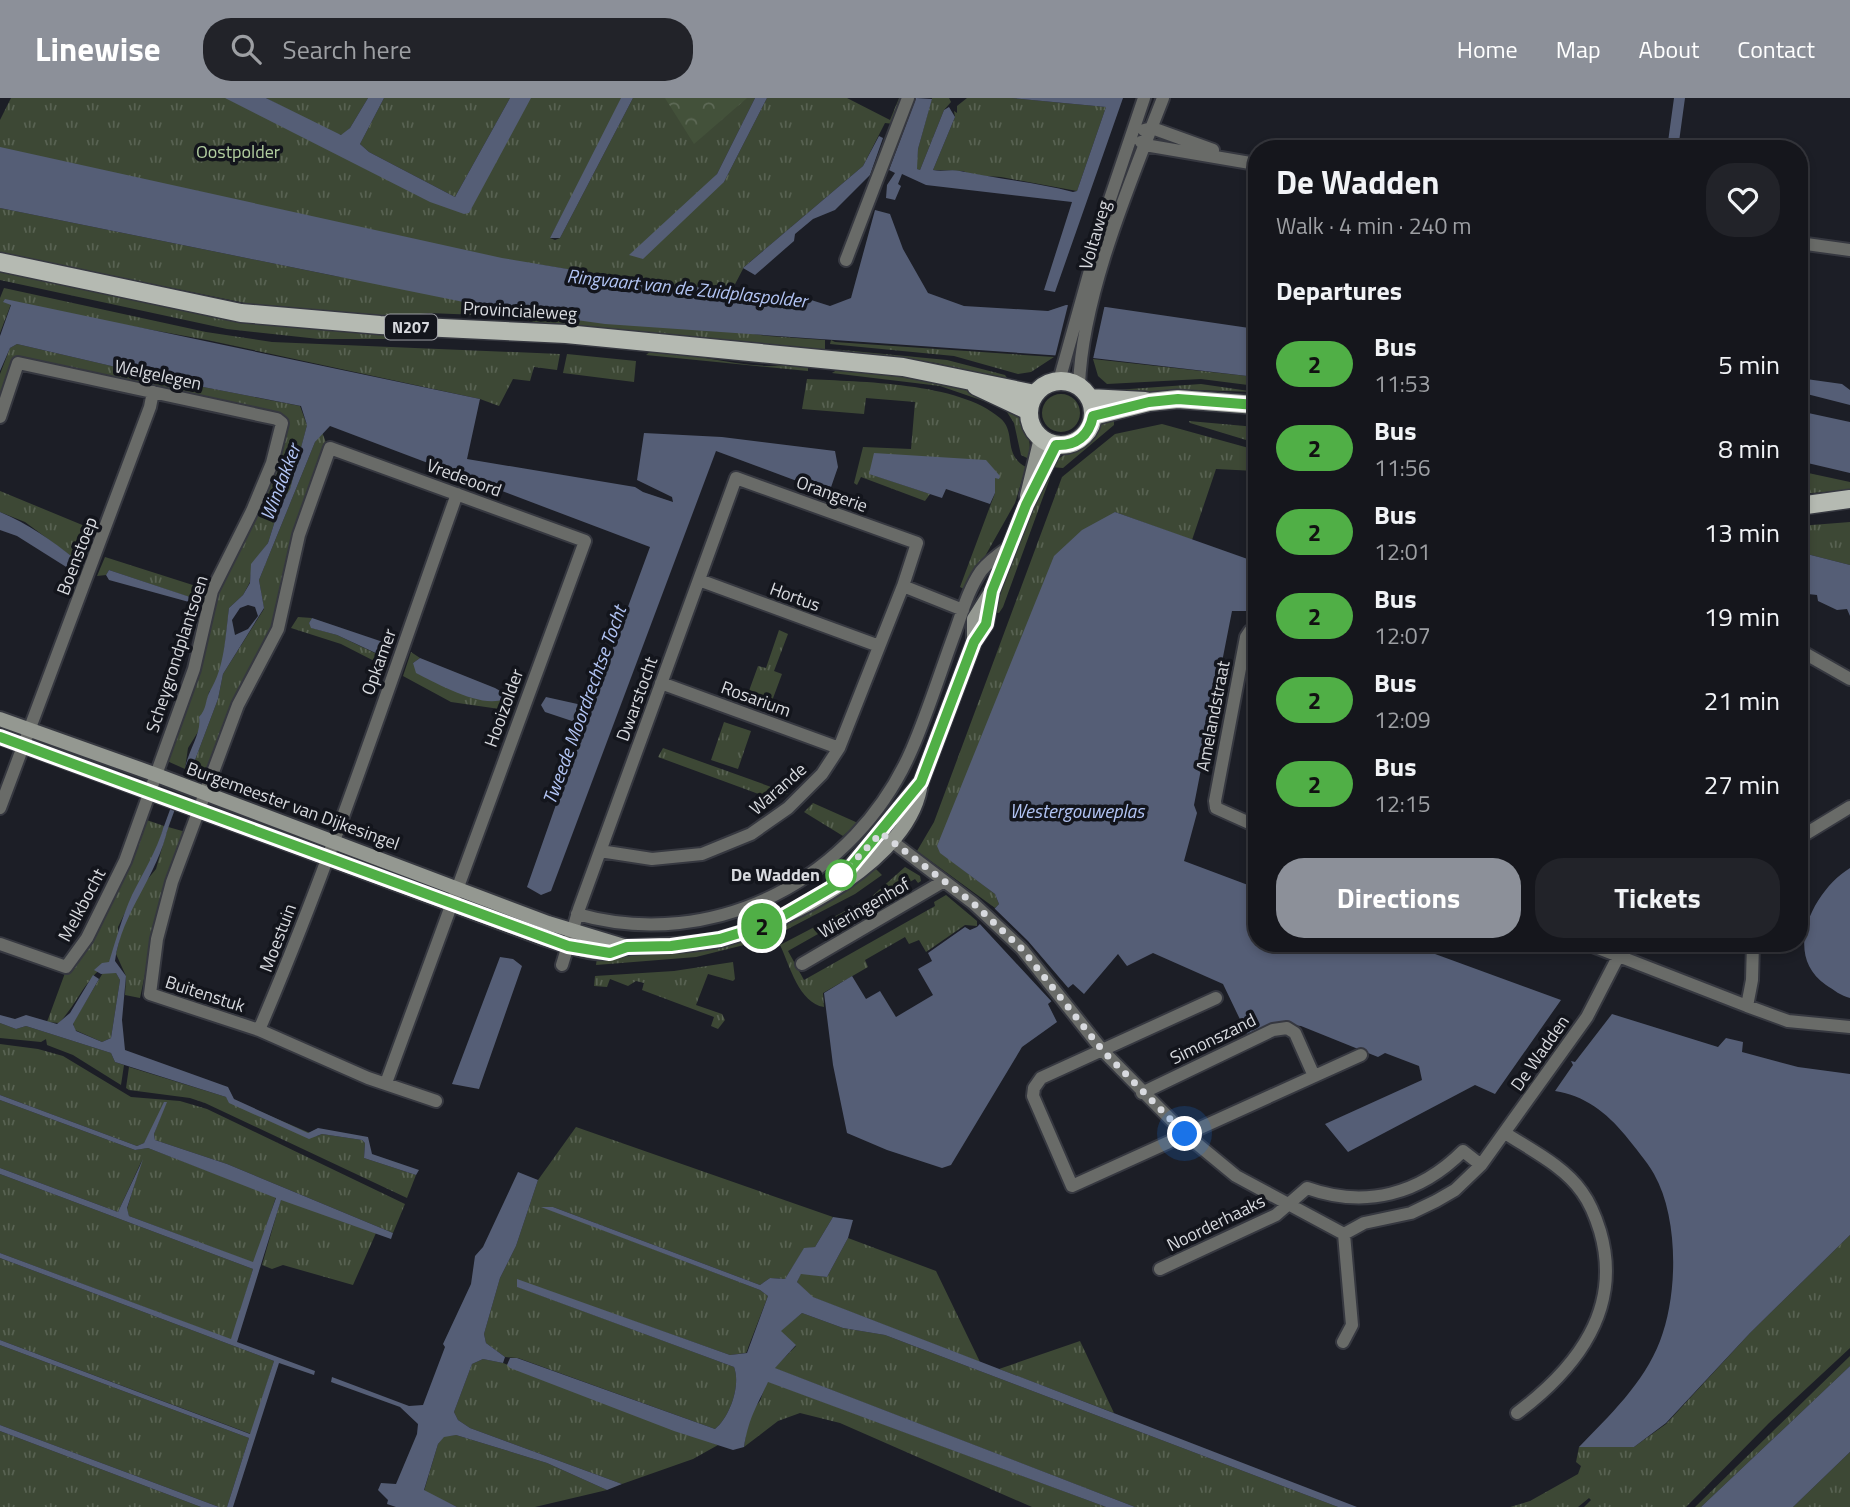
<!DOCTYPE html>
<meta charset="utf-8">
<style>
:root{--surface:#15161c;--page:#222329;--text:#f1f3f6;--muted:#9d9fa3;--line:#34353b;--accent:#8c9099}
body{margin:0;font-family:"Titillium Web",sans-serif;background:var(--page);color:var(--text);height:100vh;display:flex;flex-direction:column;font-size:26px;white-space:nowrap}
*{box-sizing:border-box;margin:0}
p{font-size:23px;color:var(--muted)}
.icon{flex:none;width:38px;height:38px;fill:none;stroke:currentColor;stroke-width:2;stroke-linecap:round;stroke-linejoin:round}
.map{position:relative;flex:1;overflow:hidden}
.side{position:absolute;left:1248px;top:42px;width:560px;height:812px;display:flex;flex-direction:column;background:var(--surface);border-radius:28px;box-shadow:0 4px 10px #0003,0 0 0 2px var(--line)}
.side>*{flex:none}
.badge{padding:0 14px;border-radius:23px;font-size:24px;line-height:46px}
.you{position:absolute;width:35px;height:35px;margin:-18px;border:5px solid #fff;border-radius:50%;background:#1a73e8;box-shadow:0 0 0 10px #1a73e833}
.map>.badge{position:absolute;translate:-50% -50%;box-shadow:0 0 0 4px #fff}
h2{padding:0 28px;font-size:26px;line-height:63px}
.round{display:grid;place-items:center;flex:none;width:74px;height:74px;border-radius:28px;background:var(--page)}
.head{display:flex;align-items:center;justify-content:space-between;height:119px;padding:0 28px}
h1{font-size:33px;font-weight:700;line-height:52px}
.primary-button{display:flex;gap:14px;margin-top:auto;padding:14px 28px}
.primary-button a{flex:1;height:80px;border-radius:28px;background:var(--accent);color:#fff;font-size:28px;font-weight:700;line-height:80px;text-align:center}
.primary-button a+a{background:var(--page);color:var(--text)}
ul{padding:0;list-style:none}
li{display:flex;align-items:center;gap:21px;height:84px;padding:0 28px}
li div{flex:1}
li b{display:block;font-size:26px}
li em{font-style:normal}
li .badge{min-width:77px;font-weight:700;text-align:center}
header{display:flex;align-items:center;gap:42px;box-sizing:border-box;height:98px;padding:0 35px;background:var(--accent);color:#fff}
header strong{font-size:33px}
nav{display:flex;gap:38px;margin-inline-start:auto;font-size:24px}
.search{width:490px;height:63px;background:var(--page);display:flex;align-items:center;gap:18px;box-sizing:border-box;padding:0 24px;border-radius:28px;color:var(--muted);font-size:26px}
.map>svg:first-child{display:block}
.grass{fill:url(#grass-tufts)}
.forest{fill:url(#forest-crowns)}
.water{fill:#555e76;fill-rule:evenodd}
.pier{fill:#1c1e26}
.lines{fill:none;stroke-linecap:round;stroke-linejoin:round}
.stream{stroke:#555e76;stroke-width:4.5}
.street-casing{stroke:#363840;stroke-width:16}
.secondary-casing{stroke:#363840;stroke-width:18}
.primary-casing{stroke:#363840;stroke-width:21}
.street{stroke:#696b68;stroke-width:12}
.secondary{stroke:#949891;stroke-width:14}
.primary{stroke:#b5bab2;stroke-width:18}
.line-casing{stroke:#fff;stroke-width:16}
.line{stroke:#50af46;stroke-width:10}
.walk{stroke:#d8dadf;stroke-width:7;stroke-dasharray:0 12.6}
.stop-dot{fill:#fff;stroke:#50af46;stroke-width:3.5}
.labels{text-anchor:middle;stroke-width:7;stroke-linejoin:round;paint-order:stroke}
.shield{fill:#13151c;stroke:#9d9fa4;stroke-width:2}
.shield-label{font-size:16px;font-weight:bold;fill:#d8dadf}
.park-label{font-size:18px;fill:#b2cfa0;stroke:#13151c}
.street-label{font-size:18px;fill:#d8dadf;stroke:#13151c}
.stop-label{font-size:18px;font-weight:bold;fill:#d8dadf;stroke:#13151c;text-anchor:end}
.water-label{font-size:19px;font-style:italic;fill:#b2c4f4;stroke:#13151c}
</style>
<header>
<strong>Linewise</strong>
<div class="search"><svg class="icon" aria-label="search" viewBox="0 0 24 24"><circle cx="10" cy="10" r="6"/><path d="M15 15l6 6"/></svg>Search here</div>
<nav><a>Home</a><a>Map</a><a>About</a><a>Contact</a></nav>
</header>
<div class="map">
<svg width="1850" height="1409" viewBox="0 0 1850 1409">
<defs>
<pattern id="grass-tufts" width="24" height="20" patternUnits="userSpaceOnUse" patternTransform="scale(1.75)"><rect width="24" height="20" fill="#3d4835"/><path d="M3 7l-1-3M5 7V3M7 7l1-3M15 17l-1-3M17 17v-4M19 17l1-3" fill="none" stroke="#586252"/></pattern>
<pattern id="forest-crowns" width="20" height="18" patternUnits="userSpaceOnUse" patternTransform="scale(1.75)"><rect width="20" height="18" fill="#43513a"/><path d="M2 6a3 3 0 1 1 6 0M12 15a3 3 0 1 1 6 0" fill="none" stroke="#5d6956"/></pattern>
</defs>
<rect width="100%" height="100%" fill="#1c1e26"/>
<path class="grass" d="M11,0H246L462,111L522,0H625L550,140L555,142L560,140L633,0H755L717,76L706,88L724,84L767,0H847L890,22L899,0H905L894,26L885,25L863,68L744,169L732,192L639,183L536,166L532,173L0,52V22Z
M266,0H368L350,30L342,37L331,35Z
M384,0H510L455,99L369,54L360,46Z
M932,0H949L951,4L944,12L920,72L916,71L918,51Z
M967,0H1012L1106,9L1077,93L1001,79L972,77L963,73L933,72L955,19L954,13L957,15V8Z
M0,110L335,178L768,238L825,242V252L549,227L505,218L428,215L388,220L274,211L0,155Z
M0,171L208,217L313,231L418,237L419,241H319L227,231L0,182Z
M4,190L206,234L272,244L560,256L557,272L534,269L530,283L513,281L499,308L480,301L207,242L11,206L0,235V200Z
M831,242L835,244L1054,259L1031,274L1018,276L954,258L830,246Z
M17,246L193,287L300,308L307,327L290,392L280,407L268,445L252,466L250,484L243,497L229,510L223,565L216,586L209,594L201,629L188,650L185,671L167,663L189,607L215,493L287,327L17,260L0,303V276L10,250Z
M832,251L947,262L1005,277L1010,284L936,265Z
M652,252C691,256 728,266 767,268C779,269 799,262 808,270V273L646,257Z
M567,256L636,263L634,284L563,275Z
M1093,261L1256,279V288L1201,281L1107,286L1098,278Z
M840,270C893,276 957,275 1001,309L940,288L832,275Z
M807,281C860,284 959,284 1000,320C1017,334 1002,356 1026,369L1015,405L966,492L960,489L995,395V380L999,378L986,363L870,376L930,396L925,403L861,379L857,387L854,385L863,349L911,351L915,304L866,300L864,316L802,311Z
M1201,286L1256,294L1193,292L1116,297L1115,292Z
M1042 315a19 19 0 1 1 38 0a19 19 0 1 1-38 0Z
M1005,311L1016,313C1027,329 1032,342 1029,361L1021,357L1014,325Z
M1114,319V327L1063,370L1051,369C1061,356 1071,354 1083,345C1097,334 1095,326 1114,319Z
M1189,323L1256,329V345L1190,325Z
M1162,326L1256,352V373L1216,371L1192,442L1115,414L941,755L995,796L999,806L995,810L917,753L934,724L1062,379L1115,336Z
M322,334L328,350L274,532L246,577L207,678L192,670L218,601L223,576L264,511L259,482L315,344Z
M1799,373L1850,384V392L1799,396Z
M1048,377L1050,380L1003,509L999,515L994,514L1025,428Z
M0,393L92,431L78,474L71,472L75,461L25,424L0,414Z
M1850,424V467L1799,454V428Z
M105,459L199,489L194,510L189,499L109,472L106,477L97,478Z
M298,519L312,520L309,525L312,530L337,537L379,557L385,550L383,544L392,545L384,568L341,546L291,530Z
M779,532L788,536L774,573L782,576L769,611L746,601L758,568L766,570Z
M411,554L420,560L413,565L504,601L502,594L519,593L513,613L451,604L403,578Z
M724,624L751,633L738,671L711,662Z
M663,650L788,695L775,702L658,659Z
M813,705L858,725L843,738L804,714Z
M144,721L164,728L158,748L118,829V840L109,865C87,877 78,905 59,925L47,924L65,875L70,871Z
M168,729L186,734L155,828L140,900L125,897L126,878L116,856L122,831L142,788L156,771Z
M905,769L920,778L921,783L918,785L915,781L788,853L804,882L935,808L934,804L946,797L977,823V828L965,827L926,854L919,842L909,846L905,839L865,862L868,869L823,895L824,909C799,905 790,868 780,847L870,800Z
M875,770L882,777L855,796L782,834L790,823Z
M756,838L764,842L696,859L596,867L597,860L688,853Z
M733,864L735,881L733,883L708,876L696,907L722,916L725,922L718,931L711,928L714,919L642,892L644,885L636,883L628,888L610,881L607,889L594,888L595,878L674,873Z
M104,873L116,875L120,882L111,940L102,944L75,932L73,925Z
M0,925L16,931L26,928L111,955L115,964L124,967L121,987L73,957L47,947L46,941L41,944L0,940Z
M0,946L38,951L63,958L131,999L180,1003L207,1011L405,1106L393,1135L227,1066L155,1042L154,1036L166,1004L144,1045L137,1048L0,997Z
M129,969L226,999L317,1038L322,1036L362,1042L365,1045L364,1060L416,1077L407,1100L205,1005L190,1000L129,992L126,990Z
M0,1002L135,1052L148,1050L276,1099L254,1165L129,1118L127,1111L142,1062L118,1114L0,1070Z
M576,1029L833,1119L815,1149L804,1151L785,1181L770,1180L760,1187L553,1109H543L760,1192L768,1198L746,1255L730,1257L517,1182L518,1189L734,1269C741,1287 730,1319 715,1331L518,1260L505,1259L486,1245L484,1236L500,1180L516,1148L538,1082Z
M0,1076L253,1171L232,1242L0,1155Z
M281,1101L376,1135L353,1187L283,1167L272,1171L262,1167Z
M1850,1137V1250L1769,1325L1686,1409H1584L1591,1402L1589,1400L1578,1409H1510L1530,1403L1578,1376L1581,1368L1576,1364L1579,1349H1634L1666,1326L1750,1235Z
M848,1140L936,1173L980,1264L812,1199L797,1184L801,1175L827,1179Z
M0,1160L274,1263L251,1336L0,1242Z
M802,1215L843,1230L885,1237L1338,1409H1135L774,1270L796,1248L780,1233Z
M1080,1243L1114,1315L999,1271Z
M0,1247L249,1340L227,1409H219L0,1327Z
M1850,1258V1268L1701,1409H1695Z
M483,1261L503,1265L718,1347L693,1361L622,1386L470,1330L458,1322L454,1314L472,1266Z
M767,1283L1106,1409H1032L840,1325L800,1315L778,1323L744,1349L749,1316L760,1303Z
M0,1333L201,1409H0Z
M456,1337L547,1365L607,1392L535,1409H457L424,1393L438,1346L444,1338Z
M1850,1354V1409H1793Z"/>
<path class="forest" d="M665,0H747L694,46Z"/>
<path class="water" d="M225,0H266L341,37L350,30L368,0H384L360,46L369,54L455,99L510,0H531L469,115L464,116L430,104Z
M621,0H633L560,140H550Z
M755,0H767L724,84L643,161L629,157L717,76Z
M916,0L932,1L918,51L917,71L920,72L944,12L949,9L955,19L933,72C942,74 951,71 960,73C997,81 1036,84 1073,94L1077,93L1106,9L1012,0H1123L1055,194L1044,192L1072,104L926,87L902,76L898,86L901,88L895,102L886,100L887,87L895,75L889,72Z
M1674,0H1685L1678,51H1667Z
M879,38L883,40L870,77L835,112L813,121L795,136L794,143L755,177L743,170L863,68Z
M0,49L502,160L639,183L808,201L830,208L851,200L875,112L890,116L903,151L928,195L964,208L1048,213L1066,207L1106,209L1256,231V279L1093,260L605,226L498,211L0,110Z
M5,201L480,301L467,361L635,389L643,394L673,404L672,399L637,382L644,335L722,339L835,353L838,369L829,395L716,353L551,793L541,797L527,789L584,627L545,614L541,607L546,599L591,609L650,449L330,328L315,344L259,482L264,510L223,576L218,601L192,670L185,671C188,652 202,635 199,619C207,611 205,602 210,593C225,568 225,540 229,510L243,497L250,485L251,466L268,445L280,407L290,391L307,327L301,308L193,287L17,246L10,250L0,273V238L11,207L3,204ZM248,507L255,509L258,518L248,531L235,537L232,522L240,510Z
M1799,280L1842,286L1850,292V307L1799,294Z
M1799,313L1850,324V375L1799,363Z
M874,355L986,362L1000,378L999,381L995,380V395L990,406L946,391L942,400L869,376Z
M0,414C29,426 51,442 75,461L71,472L17,438L0,432Z
M1115,414L1256,464V513H1232L1194,707L1197,715L1184,763L1256,790V845H1405L1561,902L1495,996L1475,987L1348,1054L1325,1026L1422,982L1419,968L1385,955L1378,959L1301,928L1276,925L1248,938L1223,886L1153,855L1127,868L1118,856L1084,896L1073,886L1048,906L1057,924L1022,949L951,1067L942,1070L887,1052L847,1035L833,967L824,895L852,878L866,901L880,893L896,919L933,897L918,871L932,863L928,855L965,829L970,832L977,829L999,806L995,796L940,755L937,748L1054,458L1082,432Z
M1799,454L1850,467V518L1847,511L1837,512L1818,503L1817,497L1799,495Z
M109,472L190,499L189,504L109,482L106,477Z
M312,520L383,544L385,549L380,557L337,537L311,530L309,525Z
M420,560L495,590L502,594L504,601C482,611 436,585 416,575L413,565Z
M164,728L168,729C158,778 122,813 115,863L126,878L122,922L125,952L228,989L234,1001L308,1035L318,1030L368,1039L372,1056L419,1072L416,1077L364,1060L365,1045L362,1042L322,1036L309,1041L229,1005L226,999L115,964L111,955L26,928L16,931L0,925V917L15,921L26,917L57,926L70,915L93,877L99,881L73,926L76,933L102,944L111,940L120,882L116,875L101,876L94,872L102,865L109,864C116,842 122,819 132,797C144,773 156,754 164,728Z
M1850,770V900C1841,898 1834,892 1826,887C1781,856 1814,792 1850,770Z
M500,859L513,861L522,868L479,991L452,986Z
M1612,916L1718,949L1726,940L1743,944L1742,954L1798,969L1850,976V1137L1750,1235L1666,1325L1634,1349H1579C1609,1318 1644,1285 1660,1243C1678,1197 1679,1120 1654,1076C1646,1062 1635,1050 1625,1037C1607,1015 1584,997 1555,993L1573,967L1571,963L1575,964Z
M0,997L137,1048L144,1045L164,1004H167L154,1036L155,1042L227,1066L393,1135L391,1141L281,1102L237,1244L315,1273L314,1277L279,1265L233,1409H227L249,1340L0,1247V1242L250,1336L274,1263L0,1160V1155L231,1241L253,1171L0,1076V1070L118,1114L143,1061L127,1110L129,1118L253,1164L276,1100L148,1050L135,1052L0,1002Z
M518,1074L538,1082L516,1148L500,1180L484,1236L486,1245L505,1259L503,1265L483,1261L472,1266L454,1314L458,1322L470,1330L622,1386L607,1392L547,1365L456,1337L444,1339L438,1346L424,1392L457,1409H396L387,1406L388,1402L378,1392L381,1385L396,1386L417,1336L418,1326L400,1309L331,1284L332,1279L409,1308L423,1307L445,1249L443,1246L471,1186L475,1158L483,1149Z
M541,1109H553L760,1187L770,1180L785,1181L804,1150L815,1149L833,1119L853,1122L848,1140L827,1179L801,1176L797,1184L813,1199L1357,1409H1338L885,1237L843,1230L802,1215L781,1233L796,1247L775,1270L1135,1409H1106L768,1284C756,1310 749,1319 744,1349L733,1352L674,1333L510,1270L507,1267L510,1260H517L715,1331C730,1319 741,1287 734,1269L517,1189V1181L730,1257L747,1255L768,1198L760,1192Z
M1850,1268V1354L1793,1409H1701Z
M0,1327L219,1409H201L0,1333Z"/>
<path class="pier" d="M1069,203L1105,206L1093,261L1055,259Z
M992,808L1028,843L1070,892L1053,905L978,824Z"/>
<g class="lines">
<path class="stream" d="M165,732L173,710"/>
<defs>
<path id="street" d="M1144,32L1152,30L1213,52
M1141,44L1145,47L1256,66
M1799,145L1850,152
M846,162L908,0
M1059,283L1110,101L1144,0
M1079,288C1082,197 1130,85 1163,0
M0,319L18,265L277,321L282,325L272,365L252,413L212,493L194,571L125,763L87,840L66,869L0,846
M699,482L879,548
M1256,531L1250,533L1246,539L1215,703L1216,710L1256,728
M1799,552L1850,581
M661,585L839,650
M0,710L150,309L153,294
M885,738L973,805L1022,851L1103,953L1185,1036L1236,1078L1344,1136L1364,1125L1411,1115L1436,1103L1455,1092L1481,1067L1587,919L1619,857
M1799,740L1850,709
M600,753L652,761L702,756L751,736L788,710L822,676L839,650L903,488
M577,816C714,855 856,781 912,651C928,614 940,575 954,537C962,515 968,492 981,473C989,463 999,456 1009,449
M1585,845L1747,908
M1753,845L1752,882L1747,908L1788,923L1850,929
M802,866L944,783
M562,867L579,811L736,380L917,445L903,488L963,512
M1216,900L1041,980L1034,990L1033,998L1072,1088L1361,957
M259,932C334,757 393,575 457,396
M386,985L585,443L330,350L299,437L278,531L238,607L172,784L157,841L150,896L259,932L368,980L436,1003
M1142,995L1273,932L1287,930L1295,935L1314,978
M1505,1035C1531,1052 1564,1068 1582,1094C1590,1105 1596,1120 1600,1133C1623,1211 1577,1270 1517,1315
M1160,1171L1276,1117L1307,1090C1366,1111 1420,1096 1463,1053L1481,1067
M1343,1244L1352,1227L1344,1136"/>
<path id="secondary" d="M1027,398L1041,340
M974,542V521L991,494
M0,621L154,676L548,825L627,849
M0,639L543,840C560,845 577,852 595,854C608,856 618,850 631,849C661,847 692,848 721,841C789,824 913,761 921,684
M836,786L921,684L974,544L986,526L992,493L1026,407L1056,347"/>
<path id="primary" d="M0,164L241,215L380,227L566,236L903,269L1035,296
M1029 315a32 32 0 1 1 64 0a32 32 0 1 1-64 0Z
M976,288L1029,313
M1089,300L1145,303
M1093,318L1149,304L1178,301L1256,307
M1799,408L1850,401"/>
</defs>
<use href="#street" class="street-casing"/>
<use href="#secondary" class="secondary-casing"/>
<use href="#primary" class="primary-casing"/>
<use href="#street" class="street"/>
<use href="#secondary" class="secondary"/>
<use href="#primary" class="primary"/>
</g>
<g class="lines">
<defs>
<path id="line" d="M0,639L568,848L610,855L627,849L671,848L720,841L769,826L836,787L921,684L974,544L986,526L992,493L1026,407L1056,347C1076,348 1089,338 1093,318L1149,304L1178,301L1256,307"/>
</defs>
<use href="#line" class="line-casing"/>
<use href="#line" class="line"/>
<path class="walk" d="M841,777L881,735L973,805L1022,851L1103,953L1185,1036"/>
</g>
<circle class="stop-dot" cx="841" cy="777" r="14"/>
<g class="labels">
<rect class="shield" x="385" y="216.5" width="52" height="25" rx="5"/>
<g class="shield-label">
<text x="411" y="235">N207</text>
</g>
<g class="park-label">
<text x="238" y="60">Oostpolder</text>
</g>
<g class="street-label">
<text transform="translate(1095 137) rotate(-74)" y="6">Voltaweg</text>
<text transform="translate(520 213) rotate(3)" y="6">Provincialeweg</text>
<text transform="translate(158 277) rotate(12)" y="6">Welgelegen</text>
<text transform="translate(464 380) rotate(20)" y="6">Vredeoord</text>
<text transform="translate(832 396) rotate(20)" y="6">Orangerie</text>
<text transform="translate(77 458) rotate(-69)" y="6">Boenstoep</text>
<text transform="translate(795 499) rotate(20)" y="6">Hortus</text>
<text transform="translate(177 556) rotate(-72)" y="6">Scheygrondplantsoen</text>
<text transform="translate(379 564) rotate(-70)" y="6">Opkamer</text>
<text transform="translate(637 601) rotate(-70)" y="6">Dwarstocht</text>
<text transform="translate(756 601) rotate(20)" y="6">Rosarium</text>
<text transform="translate(504 610) rotate(-70)" y="6">Hooizolder</text>
<text transform="translate(1213 618) rotate(-79)" y="6">Amelandstraat</text>
<text transform="translate(778 691) rotate(-41)" y="6">Warande</text>
<text transform="translate(293 708) rotate(20)" y="6">Burgemeester van Dijkesingel</text>
<text transform="translate(82 807) rotate(-62)" y="6">Melkbocht</text>
<text transform="translate(864 810) rotate(-30)" y="6">Wieringenhof</text>
<text transform="translate(278 840) rotate(-69)" y="6">Moestuin</text>
<text transform="translate(205 896) rotate(18)" y="6">Buitenstuk</text>
<text transform="translate(1213 941) rotate(-26)" y="6">Simonszand</text>
<text transform="translate(1540 955) rotate(-55)" y="6">De Wadden</text>
<text transform="translate(1216 1125) rotate(-26)" y="6">Noorderhaaks</text>
</g>
<g class="stop-label">
<text x="820" y="783">De Wadden</text>
</g>
<g class="water-label">
<text transform="translate(687 190) rotate(6)" y="7">Ringvaart van de Zuidplaspolder</text>
<text transform="translate(280 384) rotate(-69)" y="7">Windakker</text>
<text transform="translate(584 607) rotate(-70)" y="7">Tweede Moordrechtse Tocht</text>
<text x="1077" y="720">Westergouweplas</text>
</g>
</g>
</svg>
<div class="you" style="left:1185px;top:1036px"></div>
<b class="badge" style="left:762px;top:828px;background:#50af46;color:#111">2</b>
<section class="side">
<div class="head"><div><h1>De Wadden</h1><p>Walk · 4 min · 240 m</p></div><a class="round"><svg class="icon" aria-label="heart" viewBox="0 0 24 24"><path d="M12 20l-8-8c-3-5 5-10 8-4 3-6 11-1 8 4z"/></svg></a></div>
<h2>Departures</h2>
<ul>
<li><span class="badge" style="background:#50af46;color:#111">2</span><div><b>Bus</b><p>11:53</p></div><em>5 min</em></li>
<li><span class="badge" style="background:#50af46;color:#111">2</span><div><b>Bus</b><p>11:56</p></div><em>8 min</em></li>
<li><span class="badge" style="background:#50af46;color:#111">2</span><div><b>Bus</b><p>12:01</p></div><em>13 min</em></li>
<li><span class="badge" style="background:#50af46;color:#111">2</span><div><b>Bus</b><p>12:07</p></div><em>19 min</em></li>
<li><span class="badge" style="background:#50af46;color:#111">2</span><div><b>Bus</b><p>12:09</p></div><em>21 min</em></li>
<li><span class="badge" style="background:#50af46;color:#111">2</span><div><b>Bus</b><p>12:15</p></div><em>27 min</em></li>
</ul>
<div class="primary-button"><a>Directions</a><a>Tickets</a></div>
</section>
</div>
